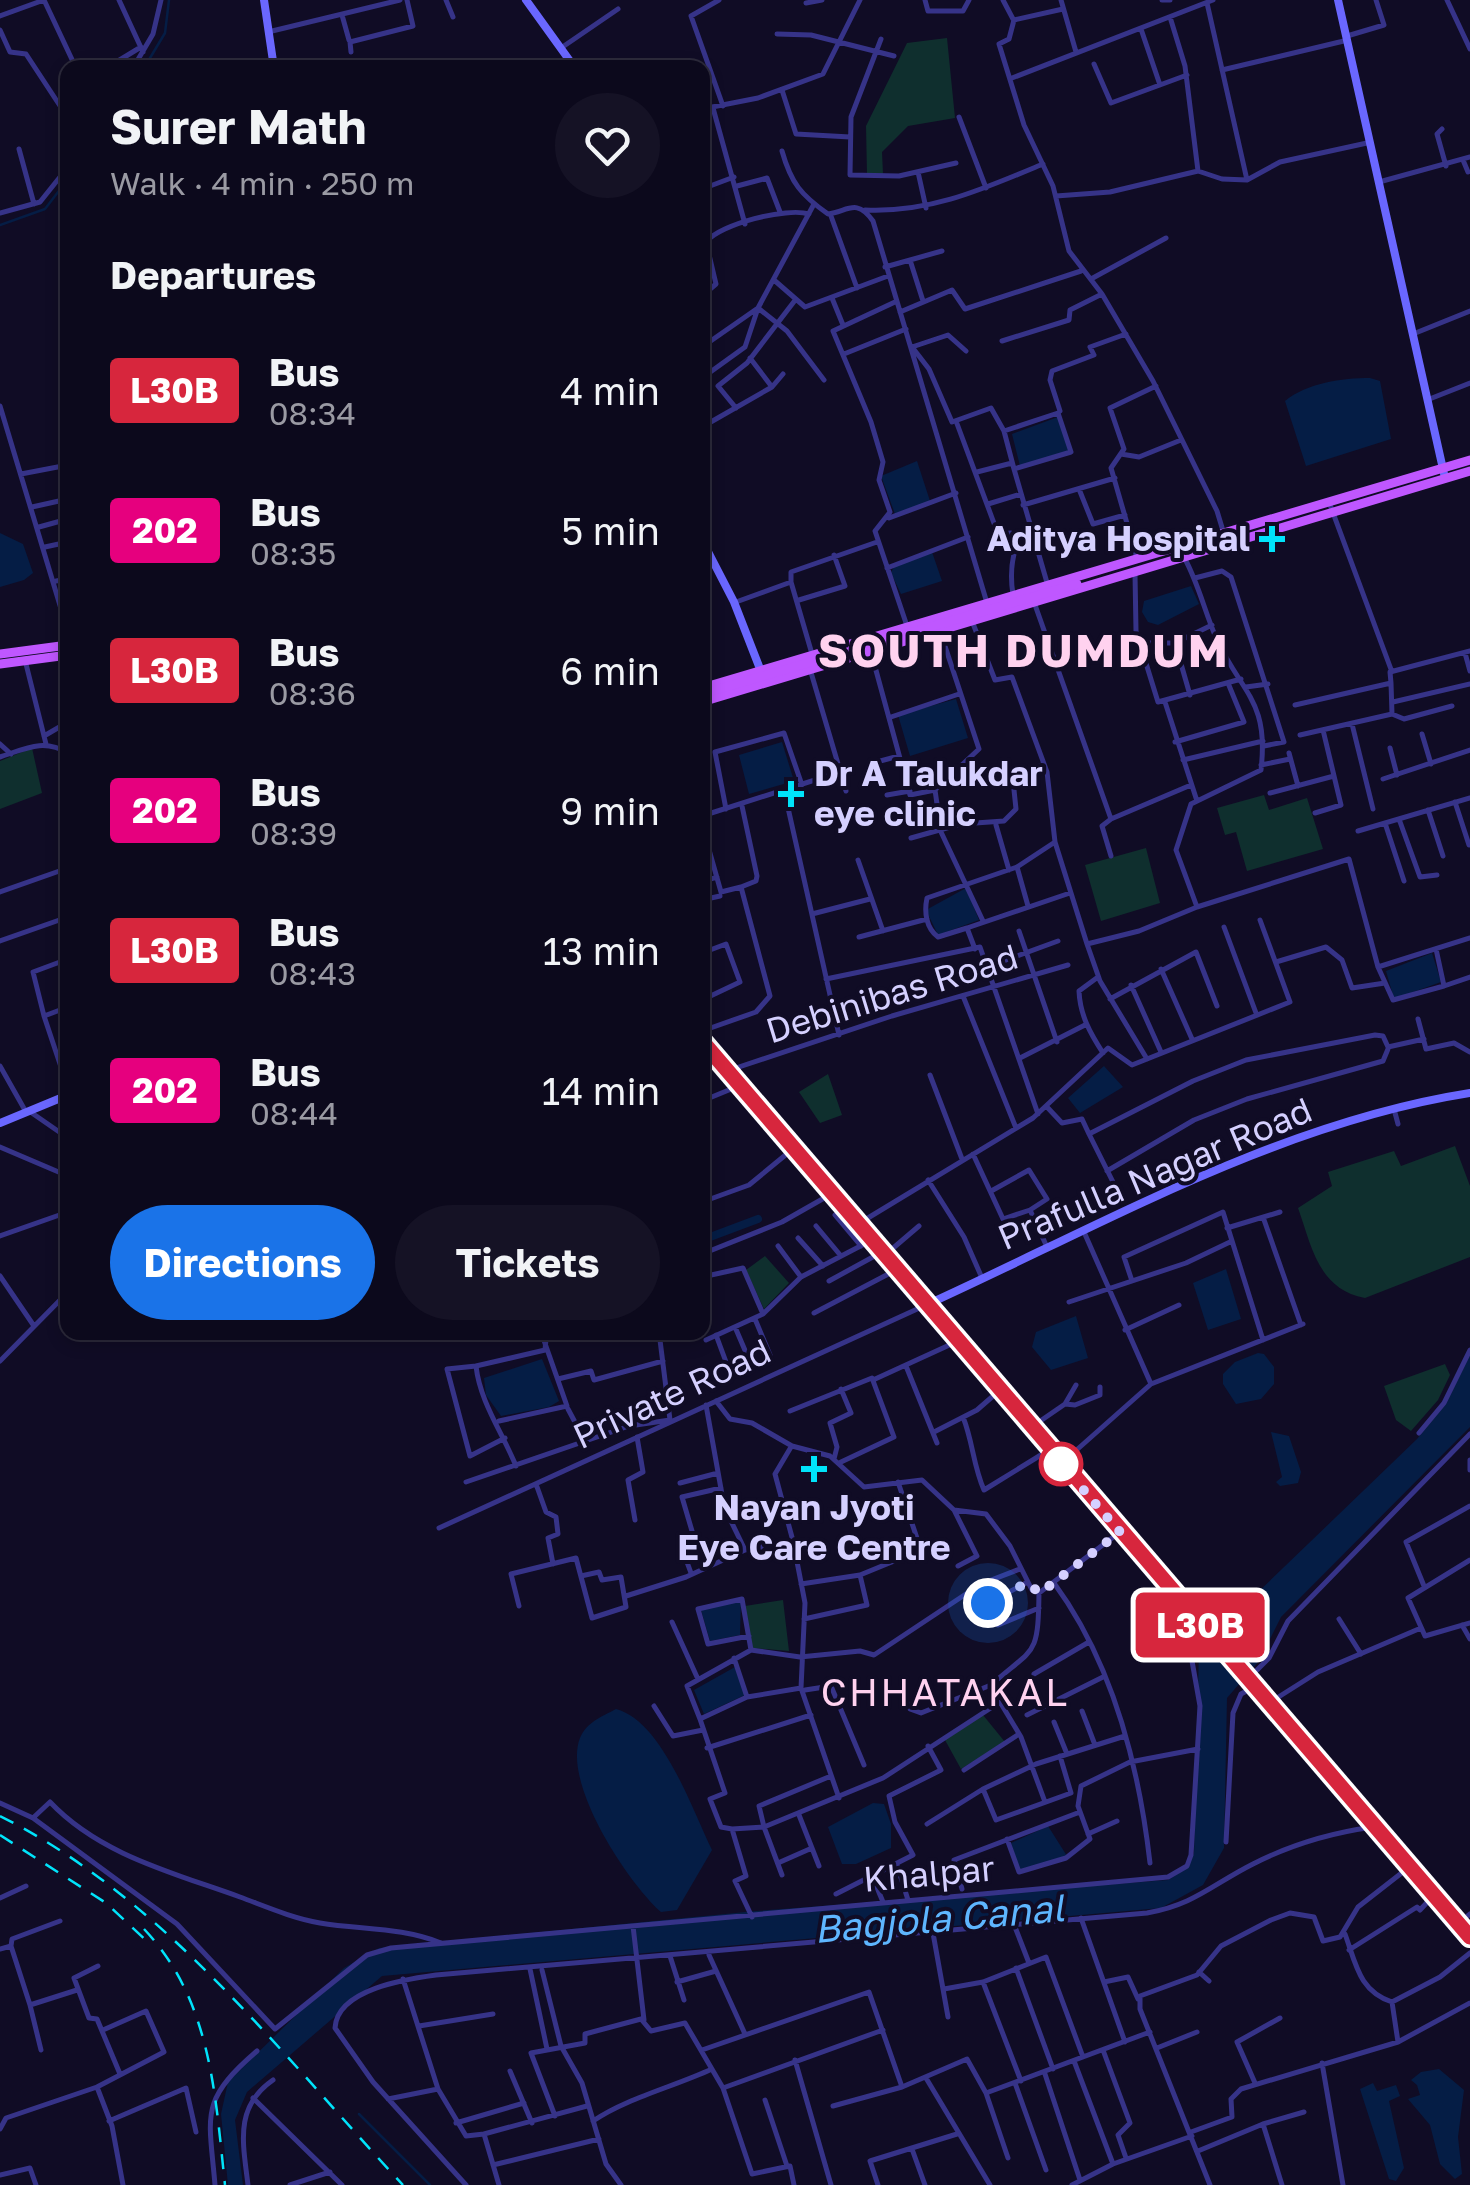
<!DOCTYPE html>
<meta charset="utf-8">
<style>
:root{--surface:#0c091c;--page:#151225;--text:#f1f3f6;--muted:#9a9aa3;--line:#2c2a3b;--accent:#1a73e8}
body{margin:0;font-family:"Golos Text",sans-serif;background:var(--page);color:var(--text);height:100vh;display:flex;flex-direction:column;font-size:38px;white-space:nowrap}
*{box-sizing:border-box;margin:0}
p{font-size:32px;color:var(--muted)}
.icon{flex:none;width:55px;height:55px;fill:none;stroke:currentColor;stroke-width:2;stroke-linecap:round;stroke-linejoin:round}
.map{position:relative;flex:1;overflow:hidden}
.panel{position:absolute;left:60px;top:60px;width:650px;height:1280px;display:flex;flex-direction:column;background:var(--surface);border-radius:20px;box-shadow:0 5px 15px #0003,0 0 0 2px var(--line)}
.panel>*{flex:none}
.badge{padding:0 20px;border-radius:8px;font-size:35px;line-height:65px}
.you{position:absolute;width:50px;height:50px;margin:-25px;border:8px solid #fff;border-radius:50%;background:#1a73e8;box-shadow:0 0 0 15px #1a73e833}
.map>.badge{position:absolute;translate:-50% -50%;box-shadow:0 0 0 5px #fff}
h2{padding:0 50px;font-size:38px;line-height:90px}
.round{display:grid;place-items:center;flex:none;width:105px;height:105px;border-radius:52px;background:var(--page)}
.summary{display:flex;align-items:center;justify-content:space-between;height:170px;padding:0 50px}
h1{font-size:48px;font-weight:700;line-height:75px}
.button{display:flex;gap:20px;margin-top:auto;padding:20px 50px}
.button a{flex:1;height:115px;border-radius:60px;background:var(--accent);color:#fff;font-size:40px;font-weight:700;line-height:115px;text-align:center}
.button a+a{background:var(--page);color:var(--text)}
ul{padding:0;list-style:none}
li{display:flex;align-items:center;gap:30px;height:140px;padding:0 50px}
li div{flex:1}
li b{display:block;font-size:38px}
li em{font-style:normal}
li .badge{min-width:110px;font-weight:700;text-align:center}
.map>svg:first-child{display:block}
.green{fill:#0f2f2e}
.water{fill:#051d45}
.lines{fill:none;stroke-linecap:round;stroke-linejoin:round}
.stream{stroke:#051d45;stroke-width:2.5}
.canal{stroke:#051d45;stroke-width:8}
.street{stroke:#363388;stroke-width:5}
.secondary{stroke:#6a67ff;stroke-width:8}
.primary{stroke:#bf57ff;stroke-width:9}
.rail{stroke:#00e4fb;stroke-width:2.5;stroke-dasharray:15 12;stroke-linecap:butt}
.primary-bridge{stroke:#bf57ff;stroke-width:9}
.line-casing{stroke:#fff;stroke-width:22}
.line{stroke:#d7263d;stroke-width:15}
.walk{stroke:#d5d0ff;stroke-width:10;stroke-dasharray:0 18}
.poi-dot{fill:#00e4fb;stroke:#100c25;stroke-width:4}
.stop-dot{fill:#fff;stroke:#d7263d;stroke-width:5}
.labels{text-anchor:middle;stroke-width:8;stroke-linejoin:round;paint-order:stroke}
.poi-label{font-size:35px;font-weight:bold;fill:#d5d0ff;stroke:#100c25;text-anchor:end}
.street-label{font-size:35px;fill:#d5d0ff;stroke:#100c25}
.neighbourhood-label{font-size:38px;letter-spacing:2.5px;fill:#ffd2ef;stroke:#100c25}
.water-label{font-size:38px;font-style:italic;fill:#5eb6ff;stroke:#100c25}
.district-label{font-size:45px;font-weight:bold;letter-spacing:2.5px;fill:#ffd2ef;stroke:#100c25}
</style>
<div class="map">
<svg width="1470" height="2185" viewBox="0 0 1470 2185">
<rect width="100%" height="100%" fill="#100c25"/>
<path class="green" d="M947,38L955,118L908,126L882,152L883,174H867L866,126L907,43Z
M32,748L42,793L0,809V761Z
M1264,795L1269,810L1307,798L1323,849L1247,871L1236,832L1225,835L1217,808Z
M1146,848L1160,903L1101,921L1085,865Z
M828,1074L842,1115L820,1123L799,1092Z
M1455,1146L1470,1186V1257L1365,1298C1318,1289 1312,1247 1298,1208L1332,1186L1328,1172L1394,1151L1401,1166Z
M765,1256L789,1283L764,1309L746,1270Z
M1445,1364L1450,1375L1438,1400L1411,1431L1396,1420L1384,1386Z
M783,1600L789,1651L752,1648L745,1606Z
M983,1715L1005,1742L961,1769L945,1740Z"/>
<path class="water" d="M1370,378L1380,381L1391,439L1306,466L1285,401C1307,383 1342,378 1370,378Z
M1058,417L1069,451L1020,466L1012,434Z
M917,461L930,501L895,514L881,476Z
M0,533L23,544L33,573L24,580L0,587Z
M932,552L942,581L901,594L891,573L894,566Z
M1191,586L1199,604L1158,625L1148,622L1142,612L1144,601Z
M956,699L968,738L910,756L898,715Z
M782,742L794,781L749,794L739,755Z
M966,888L979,920L938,935L926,910Z
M1432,953L1441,982L1394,999L1386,971Z
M1104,1066L1123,1087L1080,1113L1068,1098Z
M1226,1269L1241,1319L1208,1330L1193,1283Z
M1076,1316L1088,1358L1051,1370L1032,1347L1036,1332Z
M1258,1353L1264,1354L1274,1367V1384L1261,1399L1236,1404L1223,1384V1374L1235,1362Z
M1470,1355V1427L1281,1617L1259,1661L1227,1698L1224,1848L1203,1885L1161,1908L382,1976L247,2092L235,2120L243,2185H228L221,2114L228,2082L344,1968L379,1948L756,1911L1168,1880L1187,1868L1194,1853L1199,1649L1417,1439L1446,1404Z
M542,1359L559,1401L549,1407L501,1416L486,1395L484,1378Z
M1271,1432L1289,1436L1301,1472L1298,1483L1280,1486L1276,1482L1282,1477Z
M741,1600L740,1635L710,1641L701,1610Z
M735,1667L745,1695L704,1714L694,1690Z
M616,1709C662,1721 692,1809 712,1850L677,1910L661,1912C628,1883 562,1783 580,1738C587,1722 601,1717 616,1709Z
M873,1803L884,1804L891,1824V1848L856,1864H842L828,1827Z
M1048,1826L1067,1856L1020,1872L1011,1843Z
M1439,2069L1464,2090L1458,2137L1462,2174L1455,2179L1440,2164L1430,2125L1408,2099L1420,2095L1417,2085L1411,2080L1421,2072Z
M1373,2083L1377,2091L1396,2085L1400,2096L1389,2101L1404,2168L1396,2181L1389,2179L1360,2089Z"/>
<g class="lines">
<path class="stream" d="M144,68L165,33L169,0
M0,225L45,209L68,179
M359,2114L430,2185"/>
<path class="canal" d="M702,1240L758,1219"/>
<path class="street" d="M119,0L143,52
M446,0L453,17
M719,0L691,16L723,106
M925,0L928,11H963L969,0
M1003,0L1013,19
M1061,0L1076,52
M1162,0H1170
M1447,0L1470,49
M806,3L822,0
M1207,3L1247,180
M1063,9L1014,20L1009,39L999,44L1024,125L1053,186L1069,251L1102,294L1153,381L1217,511L1227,544
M342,15L349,40
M0,16L44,0L76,68
M1141,29L1160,85
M0,30L10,52L26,54L68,118
M268,32L400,0
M777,34L811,35L894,56
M1347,36L1384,25L1376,0
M881,39L851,117L850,175L899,176L956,163
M561,48L618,9
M351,52L350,42L413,26L407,0
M113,64L141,47
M1094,64L1111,103L1187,75
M362,65L363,68
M133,68L153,34L161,0
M1222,70L1348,40
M1012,78L1213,0
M782,90L796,134L850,137
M713,108L745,224
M702,109L758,98L823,74L860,0
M959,117L986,188
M1442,129L1437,134L1446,166
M19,149L34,204
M782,151C791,183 801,195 828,214C847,212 856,197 873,221L987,603
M1463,160L1468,172
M1198,171L1222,179L1247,180L1280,162L1367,143
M918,172L926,208
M1379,182L1470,157
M737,186L767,178L780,212
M702,189L734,177
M1056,196L1110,192L1198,171L1185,66L1170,17
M865,210C931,213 983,189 1043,164
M0,213L40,202L68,167
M831,216L857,288
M706,242C720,224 787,207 809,214
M910,260L923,301
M885,267L942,251
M1091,279L1166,238
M774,280L805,307L888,276
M702,296L716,284L706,242
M832,298L843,325
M895,302L833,331L871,422L883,462L879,480L890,512L875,531L907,626
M900,312L952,290L965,309L1081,271
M1413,334L1470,311
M1002,341L1069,320L1070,310L1102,294
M702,347L758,308L814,204
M966,351L948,335L912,347L929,369L952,422L991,408L1004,431L1058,413L1071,452L1014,469L1004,431
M844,354L906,329
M750,358L772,387
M702,378L745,347L758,308L787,331L824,380
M1427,400L1470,383
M0,406L68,632
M736,408L718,386L747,363L796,299
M1060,411L1050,380L1052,371L1094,355L1090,347L1126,334
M956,421L998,534L1011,533L1018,538
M702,427L772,387L783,374
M1121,454L1139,457L1181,440
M1014,469L1048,586
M977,472L1012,463
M21,474L68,465
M1079,489L1093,524L1125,515
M1329,502L1392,672
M988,504L1021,494
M1023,505L1115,478
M32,507L68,499
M889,518L956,493
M39,527L68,519
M45,547L68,542
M1137,558L1111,468L1124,449L1110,408L1156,386
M887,568L968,537
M1135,574L1136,631L1158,702L1241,679
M1195,578L1222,571L1231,577L1284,742L1264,746
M56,581L68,579
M791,582V572L877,542
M1013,595C1009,569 1012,544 1030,524
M799,600L845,586L834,555
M736,602L791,582L812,654
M1034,602L1111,819L1191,785
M972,621L995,680L1012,677L1047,772L1055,842L1087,944L1100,981L1147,1059
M940,631L979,749L935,790L941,832L983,921
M1140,643H1175
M871,652L910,795L935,790
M1465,653L1470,671
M25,660L46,744
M810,669L846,791
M1246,687L1268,684
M1190,695L1175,643L1212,625
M1165,702L1197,801
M1393,702L1470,684
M1295,705L1391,683L1390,672L1470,651
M1392,714L1404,719L1452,706
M891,717L959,694
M1352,724L1373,809
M1422,734L1431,764
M1300,735L1392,714L1391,683
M44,736L68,722
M1175,742L1244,722L1228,683
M0,744L11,754
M1390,748L1397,775
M1289,753L1298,786
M0,757C25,749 43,738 68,753
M1183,760L1263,741
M873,763L899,756
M1261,765L1290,759
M1383,779L1470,750
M784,790L839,1035
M1270,793L1334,776
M887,795L910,791
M1455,802L1469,845
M726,809L715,752L784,733L802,785
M1428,810L1443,856
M1315,813L1341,805L1323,730
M702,816L840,772
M1399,819L1420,877L1437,875
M1385,823L1404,881
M702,825L721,892L741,887
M996,825L1009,870
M1358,831L1470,798
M911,838L961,824L1004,821L1016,809L1014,790L1019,775L1044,764
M61,840L68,839
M1111,856L1102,826L1111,819
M858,860L883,931
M1017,867L1028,906
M702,882L717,877
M0,892L68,868
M702,900L720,896
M1197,907L1349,859L1378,967L1393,1000L1444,986L1436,949
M812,914L870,899
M1224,927L1256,1013
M967,928L938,937C926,928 924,912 927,898L1017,867L1055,842
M1019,931L1057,1042
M859,937L927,919
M0,941L68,917
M1087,944L1139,931L1197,907L1176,850L1191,804L1261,770C1269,701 1243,695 1217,640C1205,613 1199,585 1185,559
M975,949L967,928L1070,893
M702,953L726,944L740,982L702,1000
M1276,962L1326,947L1342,960L1352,988L1385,983
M987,967L1058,941
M1378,967L1470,938
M1161,969L1192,1039
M1098,977L1079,991C1080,1015 1090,1033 1103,1053
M826,979L980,947L1038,1114
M1131,985L1161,1052
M1444,986L1470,977
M963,996L1016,1128
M1110,999L1196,952L1217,1006
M68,1007L44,1016L68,1088
M44,1016L33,972L68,959
M1418,1019L1426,1049L1454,1043L1470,1052
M702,1031L756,1012L770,996L741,887L756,881L757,876L742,806
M1020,1058L1085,1025
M0,1066L26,1112
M730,1070L892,1016L1068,965
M930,1075L962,1159
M702,1101L741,1085
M1047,1107L1062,1123L1082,1119L1089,1134L1193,1081L1246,1060L1375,1035L1383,1036L1388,1047L1424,1039
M1394,1109L1398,1124
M29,1111L68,1138
M1089,1134L1114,1184
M0,1147L68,1176
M973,1154L1003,1219L1030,1210L1047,1247
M1107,1171L1194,1120L1247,1099L1383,1061L1388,1049
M928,1180L964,1237L982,1278
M993,1190L1029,1170L1047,1199L1030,1210
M702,1202L749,1185L794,1148
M64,1214L68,1230
M835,1215L861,1246
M1263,1217L1301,1325
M858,1224L1033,1118L1108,1048L1132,1065L1290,1002L1260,920
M816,1226L841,1256
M1227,1228L1280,1212
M1084,1232L1151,1384
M0,1236L68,1212
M798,1238L823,1266
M778,1246L801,1277
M702,1254L782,1222L833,1193
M885,1255L919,1226
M0,1276L34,1326
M702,1277L743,1268L763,1314
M1131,1278L1124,1257L1223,1212L1263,1340
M829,1281L882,1252
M1069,1302L1186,1263L1230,1242
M814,1313L896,1270
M755,1319L770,1355
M735,1327L750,1362
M1125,1330L1179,1305
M403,1332L422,1337L453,1332
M627,1332L628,1338L657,1332
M716,1335L729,1370
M706,1340L763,1314L801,1277L872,1240
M0,1361L68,1292
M476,1366L447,1369L470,1456L505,1438
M906,1366L937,1443
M558,1379L591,1371L594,1380L663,1361
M873,1380L956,1342
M716,1401L730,1419L752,1423L792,1446L830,1456L864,1487L922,1480L954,1510L986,1514L1010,1546L1032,1590L1039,1593
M1065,1404L1076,1385
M706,1405L723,1500L733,1497L738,1514L729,1517L745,1550
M568,1409L585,1441
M790,1411L872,1378L894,1437L841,1462
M963,1417C973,1442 973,1465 984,1490L1049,1450
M499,1421L567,1406L541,1332
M1033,1426L1065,1404L1075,1405L1100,1395V1387
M934,1432L977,1410L1000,1390
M1419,1433L1444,1403L1470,1350
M791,1447L775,1474L793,1541
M834,1459L837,1447L830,1423L851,1413L841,1389
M1470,1460V1470
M1063,1462L1151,1384L1303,1324
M516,1466C502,1432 480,1402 476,1366L545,1350L546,1339L559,1332
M466,1482L629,1426L670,1420L659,1332
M680,1483L718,1473
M536,1484L546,1512L556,1517L558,1534L548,1538L553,1564
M954,1510L977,1556L958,1566
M635,1520L628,1480L643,1472L637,1437
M439,1528L926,1305
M1470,1560L1408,1598L1425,1636L1470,1623
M691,1573L684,1554L697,1548L682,1497L721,1488
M1026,1583L988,1603L998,1625L1039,1608
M1054,1583C1112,1662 1139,1767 1150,1863
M801,1584L860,1575
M1424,1586L1406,1542L1470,1506
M626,1596L686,1577L745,1550L793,1541L805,1603L801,1688L839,1798
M519,1606L511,1574L576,1558L592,1618L626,1607L621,1577L602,1580L599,1572L581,1576
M804,1619L867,1605L860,1575L921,1550L898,1482
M1339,1619L1361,1654
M672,1622L697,1677
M1462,1625L1470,1639
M749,1636L708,1644L698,1609L742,1599L751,1650
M734,1658L747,1697
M1034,1674L1089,1642
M1254,1680L1253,1674L1269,1658L1288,1621L1470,1434
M805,1690L831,1686L864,1765
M902,1692L910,1709L921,1713L991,1685
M1000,1702L991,1685C1035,1646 1038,1658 1039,1593L1120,1532
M1269,1703L1318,1672L1421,1628
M654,1706L673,1736L703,1730
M1082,1711L1095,1745
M1027,1715L1105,1676
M700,1719L687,1686L751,1650L800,1657L860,1651L874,1655L981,1584L1020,1569
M1054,1722L1067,1754
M707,1748L811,1715
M1060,1756L1071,1793L996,1820L983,1789L1036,1764L1125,1736
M964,1770L1019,1734
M0,1803L33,1818L177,1924L275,2029L367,1955L391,1948L1168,1877L1187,1866L1191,1855L1200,1706L1192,1661L1206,1631
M799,1815L819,1866
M34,1817L50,1802C100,1855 174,1873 240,1897C267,1907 292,1918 320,1923C362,1930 401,1927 441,1943
M927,1824L983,1789
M732,1829L764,1827L759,1806L831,1776
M1088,1834L1117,1821
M1007,1839L1019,1872L1066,1858L1090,1839L1078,1806L1081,1786L1130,1762L1198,1749
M1226,1842L1233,1713L1241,1694L1254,1687
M778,1863L812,1848
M897,1865L908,1900
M782,1875L764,1827L883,1778L1000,1702L1021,1737L1045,1802
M873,1878L883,1902
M962,1889L954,1860L1080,1812
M836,1894L913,1855L895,1822L889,1796L941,1770L928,1746
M0,1898L26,1886
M752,1917L735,1881L746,1876L732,1829L721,1827L710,1799L725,1793L700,1719L747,1697L801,1688
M1081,1918L1125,2042
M1458,1924L1470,1914
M633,1926L644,2020
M1015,1927L1029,1963
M933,1933L948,2017
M1345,1934C1356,1964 1359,1991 1392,2002
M11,1946L12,1939L60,1921
M0,1949L11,1946L30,2005L77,1990
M1349,1950L1417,1907L1420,1910L1433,1896
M709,1955L745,2034
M670,1956L684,2000
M98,1966L74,1978L89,2018L97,2019L120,2074
M1016,1968L1053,2069
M530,1969L547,2049
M542,1970L561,2046L582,2083L606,2164L621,2185
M1199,1972L1209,1981
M403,1979L438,2089L466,2136L484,2134L499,2185
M677,1982L716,1971
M983,1982L1021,2081
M1104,1982L1128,1977L1138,1999
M944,1989L983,1982L1046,1957L1083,2057
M30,2005L41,2050
M419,2026L493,2014
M103,2030L146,2011L164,2052L97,2087L112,2126L123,2185
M1398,2042L1392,2002L1440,1977L1470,1953
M1157,2048L1197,2032
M702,2050L869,1992L902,2087
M1103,2050L1130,2123L1118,2135L1126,2158
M795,2060L831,2185
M1074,2061L1113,2164
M1322,2063L1343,2185
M510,2071L532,2123
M1045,2074L1080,2180
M926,2078L990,2185
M1015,2083L1046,2170
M1255,2083L1237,2042L1280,2018
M723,2088L883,2030
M986,2093L1150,2032
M253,2098L342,2185
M388,2099L438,2089
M765,2100L787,2166
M833,2106L902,2087L967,2059L986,2093L1008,2158
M555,2116L531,2053L585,2043V2034L641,2019L651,2031L685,2023L723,2088L752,2174L790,2166L794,2185
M109,2121L186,2088L196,2132
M593,2121C627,2098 673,2087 712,2069
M456,2123L524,2103
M1263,2124L1304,2112
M0,2129L6,2118L97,2087
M1191,2132L1232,2117L1231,2099L1241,2089L1398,2042L1470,2003
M484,2134L587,2106
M912,2149L925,2185
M1198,2151L1263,2124L1282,2185
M493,2165L599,2139
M0,2175L30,2168L36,2185
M215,2185C209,2114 199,2101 257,2051
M248,2185C243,2143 234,2107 273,2080
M290,2185L330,2172
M466,2185L373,2082L335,2028C337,1989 407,1979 436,1975L1147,1913C1194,1905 1213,1884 1253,1864C1292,1844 1330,1833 1373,1827
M878,2185L870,2161L957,2134
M1072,2185L1113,2164L1192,2136
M1210,2185L1140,2009V1996L1197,1975L1221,1946L1271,1920L1290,1913L1314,1917L1323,1941L1340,1937L1358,1907L1408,1868"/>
<path class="secondary" d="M264,0L274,68
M526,0L575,68
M1338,0L1445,478
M702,540L734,602L762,674
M0,1123L68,1095
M926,1305C1100,1226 1278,1123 1470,1093"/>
<path class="primary" d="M0,654L68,645
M0,664L68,655
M702,688L1470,460
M702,702L1470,471
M702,1041L1470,1937"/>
<path class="rail" d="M0,1816C164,1898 280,2053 403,2185
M0,1835L106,1903L150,1944
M144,1929C211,2000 215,2093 225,2185"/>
<path class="primary-bridge" d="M702,694L1077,584"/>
</g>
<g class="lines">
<defs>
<path id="line" d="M702,1041L1470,1937"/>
</defs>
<use href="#line" class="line-casing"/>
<use href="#line" class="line"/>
<path class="walk" d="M988,1603L1027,1583L1040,1593L1120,1532L1061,1464"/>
</g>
<g class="poi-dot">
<path d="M1267 524h10v10h10v10h-10v10h-10v-10h-10v-10h10z"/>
<path d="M786 779h10v10h10v10h-10v10h-10v-10h-10v-10h10z"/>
<path d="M809 1454h10v10h10v10h-10v10h-10v-10h-10v-10h10z"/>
</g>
<circle class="stop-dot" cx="1061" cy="1464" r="20"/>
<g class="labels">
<g class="poi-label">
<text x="1250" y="551">Aditya Hospital</text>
<text x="814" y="786" text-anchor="start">Dr A Talukdar<tspan x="814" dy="40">eye clinic</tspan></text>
<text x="814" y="1520" text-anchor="middle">Nayan Jyoti<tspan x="814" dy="40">Eye Care Centre</tspan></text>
</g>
<g class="street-label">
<text transform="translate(892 994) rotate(-17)" y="12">Debinibas Road</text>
<text transform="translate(1155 1174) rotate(-23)" y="12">Prafulla Nagar Road</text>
<text transform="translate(672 1394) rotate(-25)" y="12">Private Road</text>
<text transform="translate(929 1874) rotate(-5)" y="12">Khalpar</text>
</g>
<g class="neighbourhood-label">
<text x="945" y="1706">CHHATAKAL</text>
</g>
<g class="water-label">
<text transform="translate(939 1919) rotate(-5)" y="13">Bagjola Canal</text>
</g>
<g class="district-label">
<text x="1024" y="667">SOUTH DUMDUM</text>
</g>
</g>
</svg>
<div class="you" style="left:988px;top:1603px"></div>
<b class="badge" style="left:1200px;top:1625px;background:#d7263d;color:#fff">L30B</b>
<section class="panel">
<div class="summary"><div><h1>Surer Math</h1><p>Walk · 4 min · 250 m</p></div><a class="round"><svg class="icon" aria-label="heart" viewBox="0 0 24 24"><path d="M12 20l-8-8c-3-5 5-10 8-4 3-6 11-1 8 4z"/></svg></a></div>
<h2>Departures</h2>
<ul>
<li><span class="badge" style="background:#d7263d;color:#fff">L30B</span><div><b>Bus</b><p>08:34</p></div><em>4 min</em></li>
<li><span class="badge" style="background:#e6007e;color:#fff">202</span><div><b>Bus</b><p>08:35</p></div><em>5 min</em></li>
<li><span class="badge" style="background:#d7263d;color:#fff">L30B</span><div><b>Bus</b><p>08:36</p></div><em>6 min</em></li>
<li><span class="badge" style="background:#e6007e;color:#fff">202</span><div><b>Bus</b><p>08:39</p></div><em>9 min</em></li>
<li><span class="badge" style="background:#d7263d;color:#fff">L30B</span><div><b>Bus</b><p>08:43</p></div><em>13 min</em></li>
<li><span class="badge" style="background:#e6007e;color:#fff">202</span><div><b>Bus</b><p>08:44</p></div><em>14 min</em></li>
</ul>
<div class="button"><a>Directions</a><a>Tickets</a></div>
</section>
</div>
